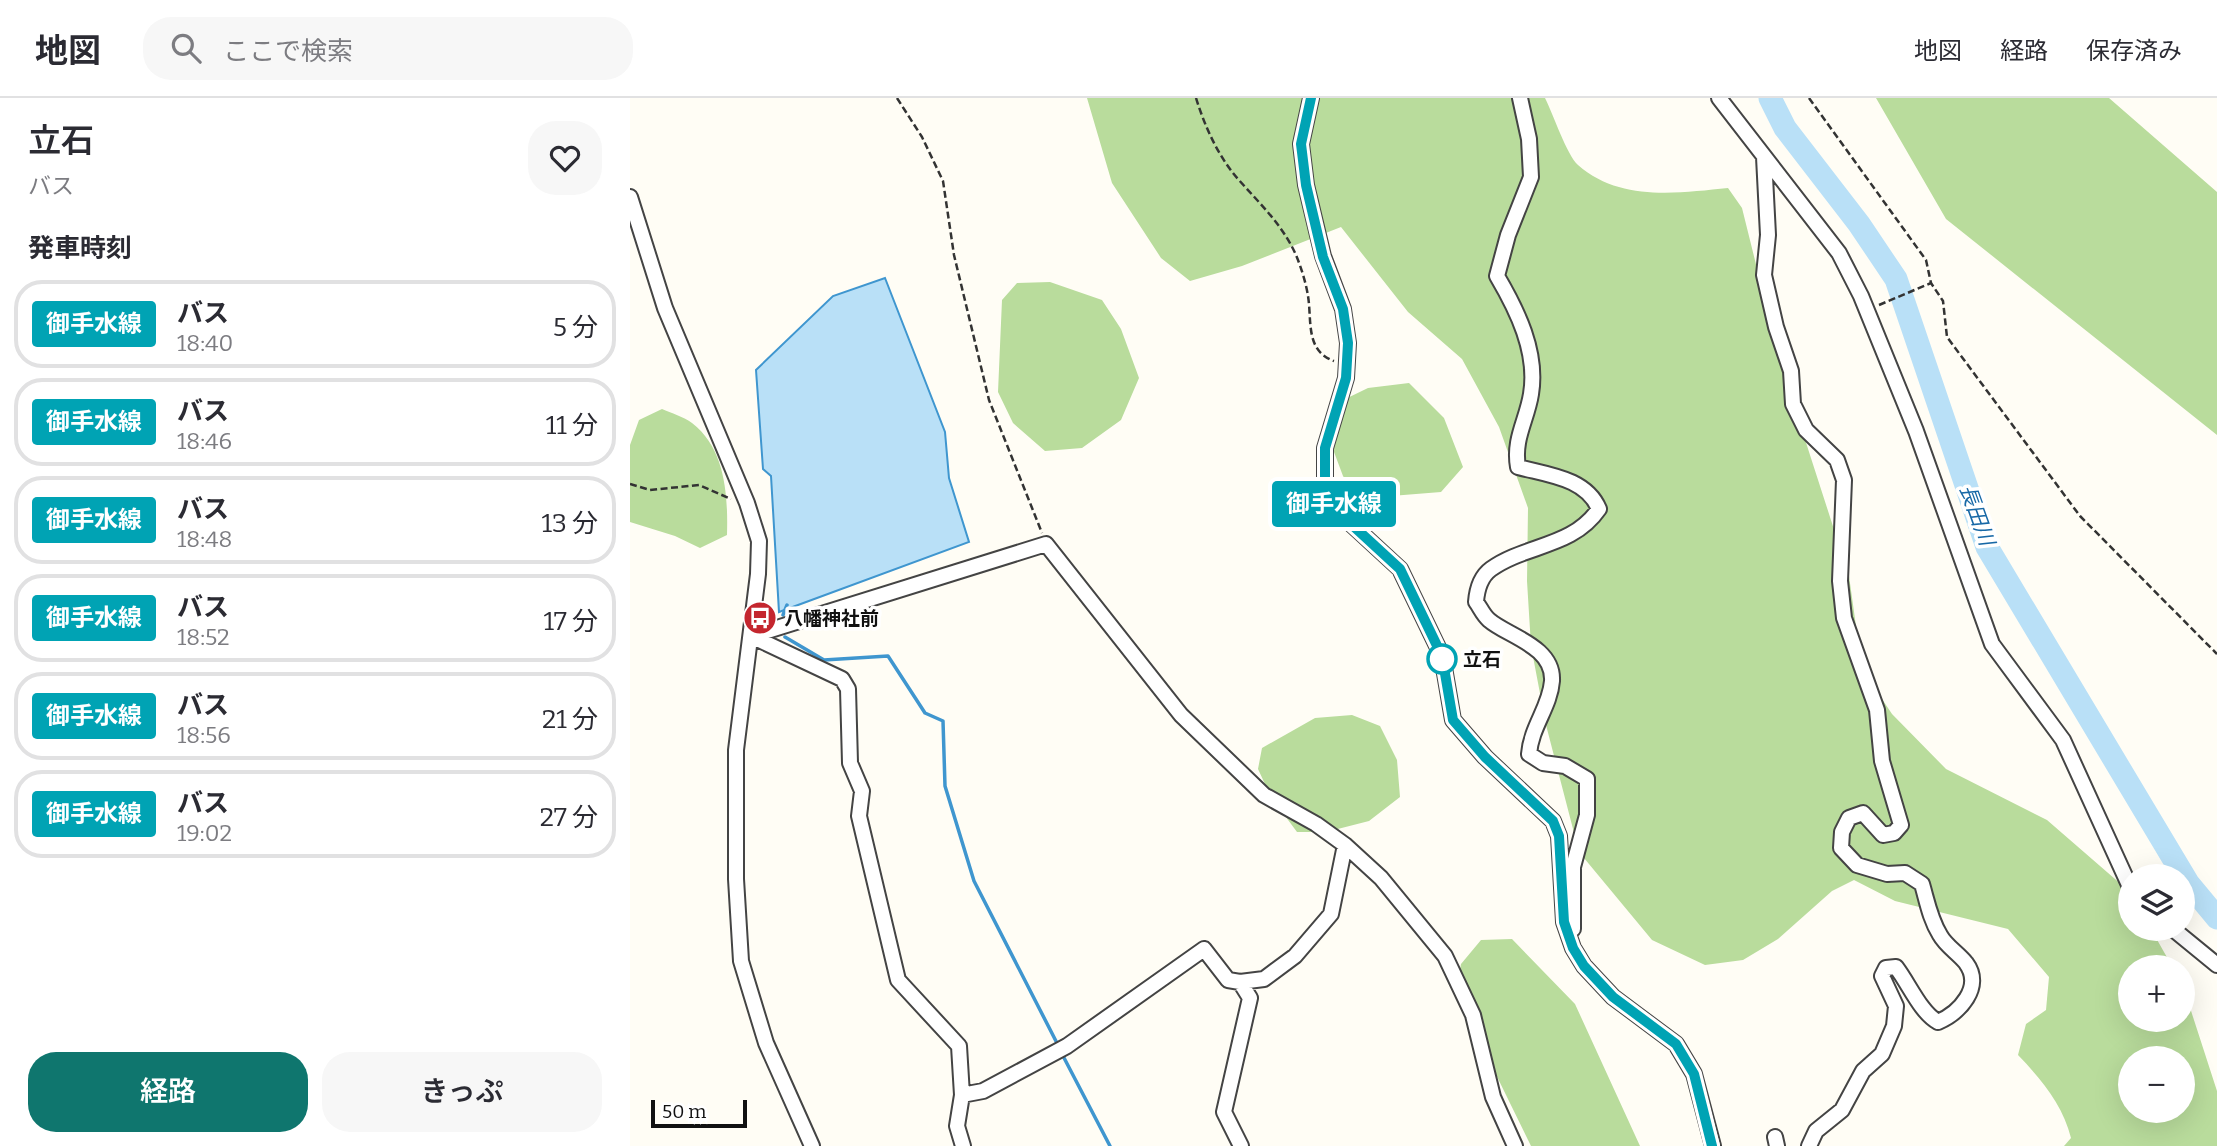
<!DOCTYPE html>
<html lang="ja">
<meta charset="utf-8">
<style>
:root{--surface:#fff;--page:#f7f7f7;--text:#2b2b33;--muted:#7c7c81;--line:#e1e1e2;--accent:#0f766e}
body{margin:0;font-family:Bitter,"Noto Sans JP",serif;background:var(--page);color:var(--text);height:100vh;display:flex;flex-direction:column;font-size:26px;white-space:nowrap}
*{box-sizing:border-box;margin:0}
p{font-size:23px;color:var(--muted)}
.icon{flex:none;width:38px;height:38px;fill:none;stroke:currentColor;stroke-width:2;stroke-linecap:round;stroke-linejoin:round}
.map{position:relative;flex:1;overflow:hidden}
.side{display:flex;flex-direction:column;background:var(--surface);width:630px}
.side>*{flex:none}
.badge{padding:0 14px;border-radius:5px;font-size:24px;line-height:46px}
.fabs{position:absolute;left:1488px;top:766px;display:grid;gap:14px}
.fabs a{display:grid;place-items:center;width:77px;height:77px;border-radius:50%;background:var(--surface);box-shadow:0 7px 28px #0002;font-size:35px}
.scale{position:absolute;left:21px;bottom:18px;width:96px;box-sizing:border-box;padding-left:7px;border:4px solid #111;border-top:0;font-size:19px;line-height:24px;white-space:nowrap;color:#111;-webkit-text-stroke:5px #fff;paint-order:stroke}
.map>.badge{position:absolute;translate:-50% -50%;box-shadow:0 0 0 4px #fff}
h2{padding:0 28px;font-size:26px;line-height:63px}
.round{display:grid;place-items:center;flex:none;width:74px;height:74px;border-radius:28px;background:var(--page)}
.headline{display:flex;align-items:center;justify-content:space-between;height:119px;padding:0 28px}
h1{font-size:33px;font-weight:600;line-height:52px}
.primary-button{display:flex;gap:14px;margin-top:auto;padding:14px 28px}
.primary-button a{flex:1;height:80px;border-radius:28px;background:var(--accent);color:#fff;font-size:28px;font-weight:600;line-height:80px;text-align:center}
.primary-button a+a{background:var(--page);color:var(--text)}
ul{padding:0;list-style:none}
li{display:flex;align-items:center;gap:21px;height:88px;margin:0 14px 10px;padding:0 14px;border:4px solid var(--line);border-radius:28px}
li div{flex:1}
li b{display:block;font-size:26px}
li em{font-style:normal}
li .badge{min-width:77px;font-weight:700;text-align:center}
header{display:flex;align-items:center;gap:42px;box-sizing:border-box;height:98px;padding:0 35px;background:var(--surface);border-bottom:2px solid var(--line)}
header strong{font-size:33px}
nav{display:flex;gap:38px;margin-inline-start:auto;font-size:24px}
.search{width:490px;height:63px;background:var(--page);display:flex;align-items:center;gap:18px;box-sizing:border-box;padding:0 24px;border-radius:28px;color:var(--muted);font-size:26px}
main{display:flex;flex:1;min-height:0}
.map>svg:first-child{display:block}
.forest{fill:#b9dc9c;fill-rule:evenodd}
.water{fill:#b9e0f7;stroke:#3f96cf;stroke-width:2}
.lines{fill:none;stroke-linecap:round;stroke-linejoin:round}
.stream{stroke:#3f96cf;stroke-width:3.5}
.river{stroke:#b9e0f7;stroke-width:23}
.street-casing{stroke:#444;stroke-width:18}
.path{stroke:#333;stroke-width:2.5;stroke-dasharray:7 3.5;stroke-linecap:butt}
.street{stroke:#fff;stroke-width:14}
.line-casing{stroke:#fff;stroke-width:16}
.line{stroke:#00a3b4;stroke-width:10}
.stop-dot{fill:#fff;stroke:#00a3b4;stroke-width:3.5}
.labels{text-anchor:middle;stroke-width:7;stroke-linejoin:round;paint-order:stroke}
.poi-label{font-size:19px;font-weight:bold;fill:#111;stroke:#fff;text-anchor:start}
.stop-label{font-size:19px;font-weight:bold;fill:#111;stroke:#fff;text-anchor:start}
.water-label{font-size:21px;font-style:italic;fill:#1768a6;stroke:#fff}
</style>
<header>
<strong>地図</strong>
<div class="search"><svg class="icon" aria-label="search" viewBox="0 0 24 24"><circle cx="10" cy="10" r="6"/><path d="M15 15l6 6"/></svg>ここで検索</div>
<nav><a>地図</a><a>経路</a><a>保存済み</a></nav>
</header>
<main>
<section class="side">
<div class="headline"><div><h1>立石</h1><p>バス</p></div><a class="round"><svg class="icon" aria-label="heart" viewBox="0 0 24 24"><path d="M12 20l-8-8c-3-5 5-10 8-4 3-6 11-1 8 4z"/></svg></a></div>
<h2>発車時刻</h2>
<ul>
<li><span class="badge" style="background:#00a3b4;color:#fff">御手水線</span><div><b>バス</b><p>18:40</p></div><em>5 分</em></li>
<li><span class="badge" style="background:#00a3b4;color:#fff">御手水線</span><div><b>バス</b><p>18:46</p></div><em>11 分</em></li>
<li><span class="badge" style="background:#00a3b4;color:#fff">御手水線</span><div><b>バス</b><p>18:48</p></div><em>13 分</em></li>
<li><span class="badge" style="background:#00a3b4;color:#fff">御手水線</span><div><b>バス</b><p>18:52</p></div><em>17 分</em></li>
<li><span class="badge" style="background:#00a3b4;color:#fff">御手水線</span><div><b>バス</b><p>18:56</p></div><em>21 分</em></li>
<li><span class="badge" style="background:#00a3b4;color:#fff">御手水線</span><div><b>バス</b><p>19:02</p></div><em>27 分</em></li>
</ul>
<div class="primary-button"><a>経路</a><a>きっぷ</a></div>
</section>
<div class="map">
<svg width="1587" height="1048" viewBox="0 0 1587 1048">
<rect width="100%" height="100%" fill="#fffdf5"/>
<path class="forest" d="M457,0H915C923,16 937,57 948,67C990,104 1048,95 1098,90L1112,110L1151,267L1219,478L1232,571L1262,616L1316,671L1417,722L1500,794V831H1521L1543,870H1500V922H1552V885L1587,993V1048H1434L1441,1040C1433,1007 1411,981 1388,957L1396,926L1416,912L1419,879L1378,831L1265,803L1224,782L1202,793L1148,841L1113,862L1075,867L1022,842L949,754L916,627L901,548L897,483L898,410L869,329L832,261L778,214L711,129L612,168L560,183L531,160L482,85ZM1500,961H1552V1013H1500Z
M1246,0H1479L1587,94V337L1316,121Z
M420,184L472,202L491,231L509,280L491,322L452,350L415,353L383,325L368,294L372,202L387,185Z
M779,285L814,320L833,369L811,394L761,398L732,407L713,378L698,338L707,305L738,290Z
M32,311C41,315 54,319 62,325C96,351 98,399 97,437L70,450L45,438L0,424V347L9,322Z
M722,617L750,628L767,662L770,699L739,723L696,734H667L641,699L628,671L632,650L685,620Z
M882,841L945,906L1010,1048H901L826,895L831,866L851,842Z"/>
<path class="water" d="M255,180L315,334L319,380L339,444L149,514L141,378L133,371L126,272L203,198Z"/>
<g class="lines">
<path class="stream" d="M153,517L157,507
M155,539L194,562L258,558L295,615L313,623L315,688L344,783L429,949
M432,956L480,1048"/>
<path class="river" d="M1140,0L1155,30L1229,126L1266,181L1357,449L1558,785L1587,820"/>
<defs>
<path id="street" d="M681,0L671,46L676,87L693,158L713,211L718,245L716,280L695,350V384L707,413L770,471L812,558L823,622L855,659L923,723L929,738L934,824L943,850L954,868L983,899L1046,946L1064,976L1083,1048
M890,0L899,41L901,79L878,137L867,178C887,212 908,254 901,296C897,322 883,341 888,369C918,377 956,380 969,411C942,450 896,446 861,471C850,479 847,491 846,504C850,509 853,517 859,522C877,538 924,548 922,583C920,609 901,629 899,656L913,665L935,668L957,681V717L943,769V831
M1089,0L1209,155L1231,198L1286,333L1362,546L1433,642L1500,789
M1134,59L1138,137L1134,177L1146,229L1161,273L1163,306L1176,332L1207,362L1214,382L1210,483L1214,520L1247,612L1252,663L1271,727L1264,735L1253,737L1233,715L1219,720L1212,734L1211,750L1227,767L1257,776L1275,775L1292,786C1297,803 1300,821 1310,837C1316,848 1328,855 1336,865C1354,889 1329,915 1308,924C1291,915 1279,886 1266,869L1256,870L1252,878L1266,908L1264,928L1252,956L1233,973L1212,1012L1186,1033L1179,1048
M0,99L35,210L117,405L129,443L128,476L106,652V781L111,863L136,945L182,1048
M121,538L416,446L551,617L634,697L686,726L715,747L751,780L815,858L843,917L863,999L885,1048
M121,538L212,581L218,591L220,665L232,693L229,718L268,882L329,948L332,997L327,1028L333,1048
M1543,831L1587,867
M610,884L620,900L594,1014L611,1048
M332,997L353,993L437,948L574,851L598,882L610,884L634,881L665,858L701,816L715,747
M1145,1039L1147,1048"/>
</defs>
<use href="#street" class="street-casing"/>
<path class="path" d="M267,0L292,39L313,83L324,157L359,302L412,435
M566,0C575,29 588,58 608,81C630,106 652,126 666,157C671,169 676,185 678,198C682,222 675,253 704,263
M1179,0L1296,162L1301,185L1313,203L1317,239L1450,418L1587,556
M1249,207L1301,185
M0,386L20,392L69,387L101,401"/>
<use href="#street" class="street"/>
</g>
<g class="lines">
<defs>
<path id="line" d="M681,0L671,46L676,87L693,159L713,211L718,245L716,280L695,350V384L707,413L770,471L812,558L823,622L855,659L923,723L929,738L934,824L943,850L954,868L983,899L1046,946L1064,976L1082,1048"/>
</defs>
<use href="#line" class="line-casing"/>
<use href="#line" class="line"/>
</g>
<defs>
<symbol id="bus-disc" viewBox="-11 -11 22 22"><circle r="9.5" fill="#c4262e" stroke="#fff"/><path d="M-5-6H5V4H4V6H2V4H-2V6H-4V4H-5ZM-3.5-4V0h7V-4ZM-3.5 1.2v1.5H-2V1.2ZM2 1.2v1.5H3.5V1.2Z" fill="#fff"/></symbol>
</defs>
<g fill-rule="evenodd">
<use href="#bus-disc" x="111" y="501" width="38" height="38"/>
</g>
<circle class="stop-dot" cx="812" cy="561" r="14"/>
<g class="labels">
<g class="poi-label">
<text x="154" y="527">八幡神社前</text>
</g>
<g class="stop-label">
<text x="833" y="568">立石</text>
</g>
<g class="water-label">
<text transform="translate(1347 417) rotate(70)" y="7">長田川</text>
</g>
</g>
</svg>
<div class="fabs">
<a><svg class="icon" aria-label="layers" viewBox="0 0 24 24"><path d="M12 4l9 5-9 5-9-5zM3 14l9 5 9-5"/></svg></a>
<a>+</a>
<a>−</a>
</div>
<div class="scale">50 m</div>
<b class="badge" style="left:704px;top:406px;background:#00a3b4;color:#fff">御手水線</b>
</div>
</main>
